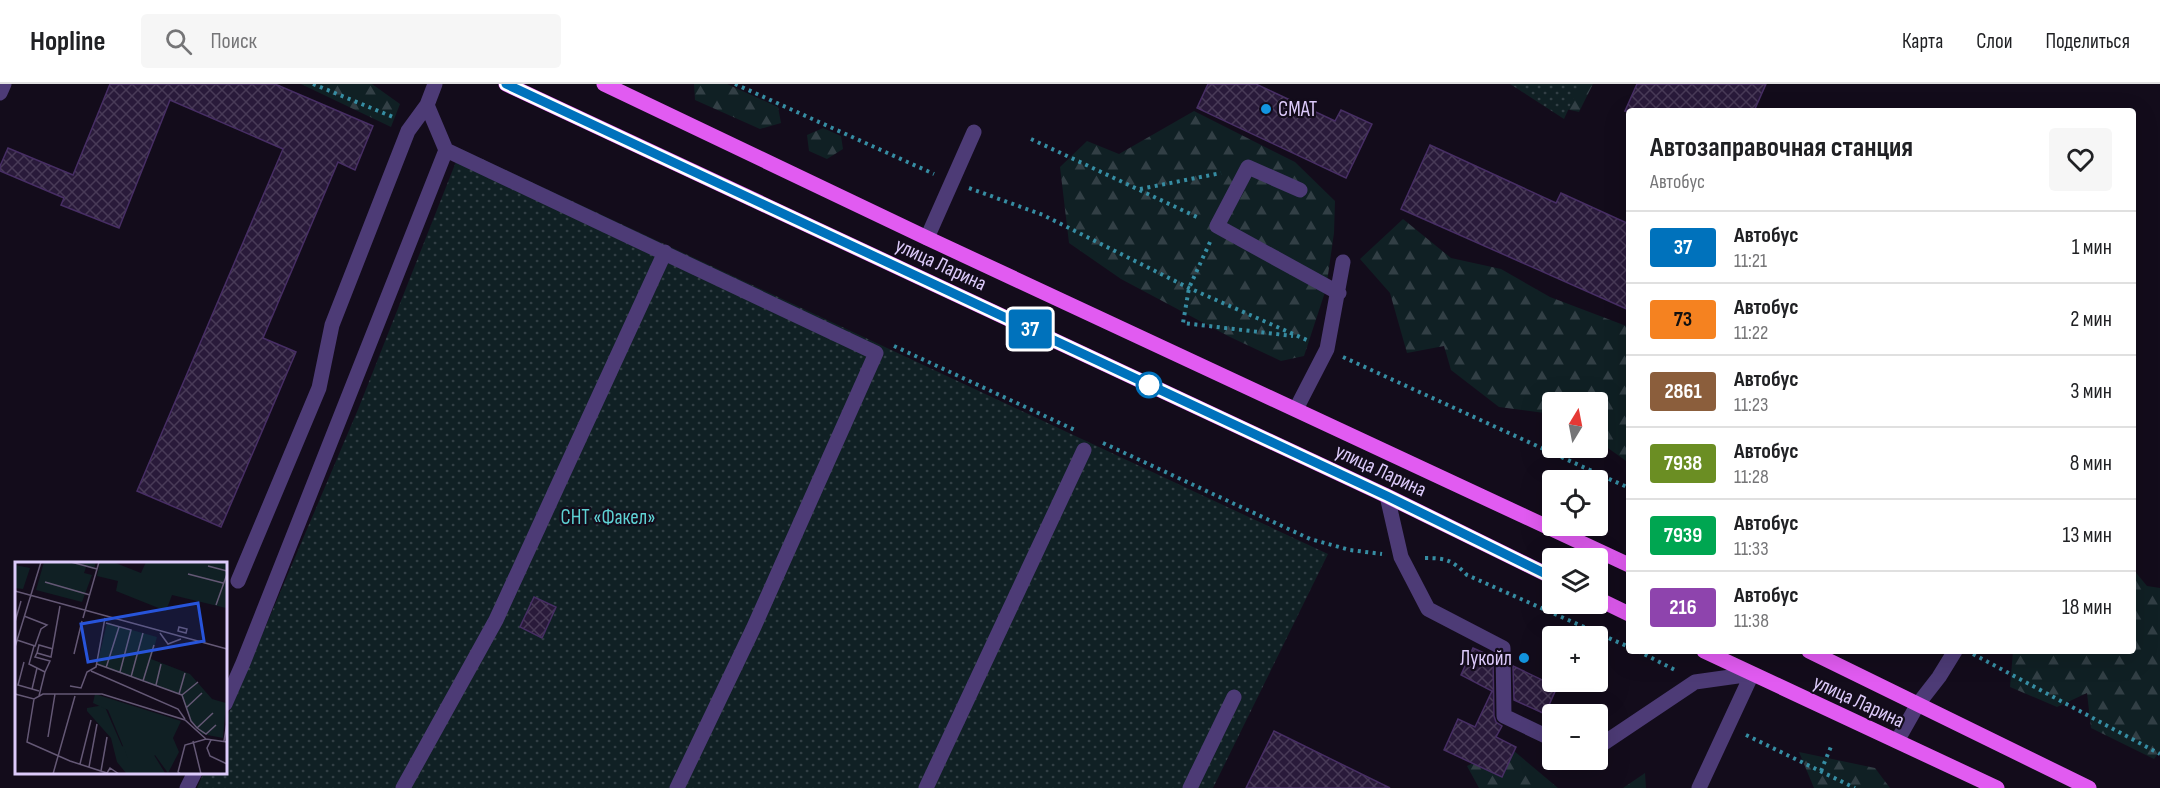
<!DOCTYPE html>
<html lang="ru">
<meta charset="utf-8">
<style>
:root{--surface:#fff;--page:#f6f6f6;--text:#202124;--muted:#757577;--line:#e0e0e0}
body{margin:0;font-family:"Sofia Sans Condensed",sans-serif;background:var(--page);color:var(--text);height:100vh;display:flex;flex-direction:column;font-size:22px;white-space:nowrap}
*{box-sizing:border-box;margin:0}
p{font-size:20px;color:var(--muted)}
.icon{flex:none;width:33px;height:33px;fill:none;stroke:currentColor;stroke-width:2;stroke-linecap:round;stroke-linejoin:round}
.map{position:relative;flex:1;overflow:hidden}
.side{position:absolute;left:1626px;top:24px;width:510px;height:546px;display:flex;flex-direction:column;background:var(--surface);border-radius:6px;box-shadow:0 6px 24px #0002}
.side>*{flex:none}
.badge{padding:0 12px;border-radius:4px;font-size:21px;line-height:39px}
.needle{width:39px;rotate:10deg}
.buttons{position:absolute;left:1542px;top:308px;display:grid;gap:12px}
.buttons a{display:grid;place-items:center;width:66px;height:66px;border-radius:6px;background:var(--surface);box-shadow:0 6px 24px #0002;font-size:30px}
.map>.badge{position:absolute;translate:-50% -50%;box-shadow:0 0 0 3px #fff}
.round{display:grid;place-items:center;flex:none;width:63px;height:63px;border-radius:6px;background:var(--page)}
.headline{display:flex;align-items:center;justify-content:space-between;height:102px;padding:0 24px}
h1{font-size:28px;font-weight:700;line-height:45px}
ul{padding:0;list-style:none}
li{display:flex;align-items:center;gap:18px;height:72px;padding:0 24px;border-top:2px solid var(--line)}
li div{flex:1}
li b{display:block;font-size:22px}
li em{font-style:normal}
li .badge{min-width:66px;font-weight:700;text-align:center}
header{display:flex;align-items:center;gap:36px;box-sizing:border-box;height:84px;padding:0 30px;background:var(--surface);border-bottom:2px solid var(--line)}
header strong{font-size:28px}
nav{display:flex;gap:33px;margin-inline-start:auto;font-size:21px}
.search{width:420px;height:54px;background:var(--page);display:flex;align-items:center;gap:15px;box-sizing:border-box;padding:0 21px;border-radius:6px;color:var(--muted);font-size:22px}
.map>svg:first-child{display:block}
.forest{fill:url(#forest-firs)}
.garden{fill:url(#garden-dots)}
.building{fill:url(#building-cross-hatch);stroke:#472e64;stroke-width:1.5}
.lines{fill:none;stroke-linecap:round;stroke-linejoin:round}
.path{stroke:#368da3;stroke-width:4;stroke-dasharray:3 4.5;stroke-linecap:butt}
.minor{stroke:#4d3b76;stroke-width:15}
.major{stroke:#e15bf1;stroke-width:15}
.line-casing{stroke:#fff;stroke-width:14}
.line{stroke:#0072bc;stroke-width:9}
.poi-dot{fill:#1394df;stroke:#130c1b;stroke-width:2}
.stop-dot{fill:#fff;stroke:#0072bc;stroke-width:3}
.labels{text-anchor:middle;stroke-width:4.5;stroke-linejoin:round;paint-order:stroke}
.poi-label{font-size:21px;fill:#ddcbfb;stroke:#130c1b;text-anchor:start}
.street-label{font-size:21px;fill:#ddcbfb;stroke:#130c1b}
.park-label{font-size:21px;fill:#5ed1d3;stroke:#130c1b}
.inset-road{fill:none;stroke:#645875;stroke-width:1.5}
.view{fill:#2754da;fill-opacity:0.15;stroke:#2754da;stroke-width:3}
.inset-edge{fill:none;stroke:#ddcbfb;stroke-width:3}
</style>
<header>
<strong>Hopline</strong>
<div class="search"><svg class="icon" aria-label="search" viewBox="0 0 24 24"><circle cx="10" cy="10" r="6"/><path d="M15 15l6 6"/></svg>Поиск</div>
<nav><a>Карта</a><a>Слои</a><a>Поделиться</a></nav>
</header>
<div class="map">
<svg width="2160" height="704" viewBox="0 0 2160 704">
<defs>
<pattern id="forest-firs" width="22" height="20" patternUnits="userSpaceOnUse" patternTransform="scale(1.5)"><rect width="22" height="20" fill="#102024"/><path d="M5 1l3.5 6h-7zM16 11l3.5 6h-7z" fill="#323f45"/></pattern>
<pattern id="garden-dots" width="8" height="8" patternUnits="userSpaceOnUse" patternTransform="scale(1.5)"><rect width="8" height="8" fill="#102024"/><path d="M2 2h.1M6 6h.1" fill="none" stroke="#323f45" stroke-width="1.8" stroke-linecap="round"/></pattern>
<pattern id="building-cross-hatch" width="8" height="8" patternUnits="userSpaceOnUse" patternTransform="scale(1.5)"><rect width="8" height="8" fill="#291a3a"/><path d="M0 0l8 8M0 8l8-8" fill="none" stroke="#483a57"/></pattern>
</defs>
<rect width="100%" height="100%" fill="#130c1b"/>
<path class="forest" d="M301,0H372L400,20L391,43Z
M694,0H727L778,23L781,39L760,45L695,16Z
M1543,0H1593L1579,28L1552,22Z
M1194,27L1295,78L1335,117L1334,149L1326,205L1304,272L1281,277L1228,252L1121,195L1069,159L1060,83L1087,57L1119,70Z
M823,44L841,52L843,65L827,75L809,67L807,51Z
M1403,135L1451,174L1501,185L1550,213L1629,243V379L1598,357V318H1552V330L1499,323L1451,286L1444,262L1407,269L1390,209L1360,175Z
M2133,485L2147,502L2160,504V667L2154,675L2091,644L2087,609L2057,623L2010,603L2013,567H2133Z
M1508,662L1558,704H1479L1467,682Z
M1799,668L1875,684L1890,704H1814Z
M1645,689L1646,704H1623Z"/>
<path class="garden" d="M1510,0H1580L1564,35Z
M461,65L1328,470L1213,704H197L204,688H225V638L359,323Z"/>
<path class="building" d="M110,0H275L373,42L355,86L338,78L263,254L296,268L221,443L137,407L283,65L170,16L119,144L61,121L64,114L0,87V82L8,64L73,91Z
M1208,0H1256L1335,37L1341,26L1372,40L1346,94L1197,24Z
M1637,0H1766L1754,27H1625Z
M1430,61L1556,119L1561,109L1629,140V226L1401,125Z
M534,513L556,523L542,554L520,543Z
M1473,564L1493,573L1494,632L1496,638L1502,642L1496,653L1516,663L1502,693L1444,666L1458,635L1475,643L1492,607L1461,591Z
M1513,582L1557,603L1545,630L1514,616Z
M1274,647L1390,704H1246Z"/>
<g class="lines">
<path class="path" d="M313,0L393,33
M735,0L934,90
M1031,55L1199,134
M969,104L1043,131L1189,204L1309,257
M1140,105L1221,89
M1210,158L1189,204L1183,239L1293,252
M894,262L1077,347
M1343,273L1629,404
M1103,359L1310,455L1350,466L1382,470
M1425,474C1446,474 1452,476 1467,491L1629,563
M1638,567L1677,587
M1973,570L2160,670
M1746,651L1855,704
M1821,687L1832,660"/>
<path class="minor" d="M0,9L4,0
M446,66L876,269L753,545L677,704
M1300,106L1248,83L1217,142L1339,209
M927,154L974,48
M1296,325L1327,265L1343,178
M1387,412L1401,473L1428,525L1503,564L1504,632L1552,655
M238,497L319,304L332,241L408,47L427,21
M225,620L243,579L446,66L427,21L435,0
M1897,657L1918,620L1939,593L1955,567
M1598,663L1695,598L1752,590
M187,704L195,688
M403,704L496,536L665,168
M926,704L1084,366
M1190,704L1234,613
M1699,704L1752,590"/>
<path class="major" d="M506,0L1387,412L1552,493
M604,0L927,154L1629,481
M1598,515L1629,530
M1704,567L1997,704
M1809,567L2089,704"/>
</g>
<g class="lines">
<defs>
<path id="line" d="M506,0L1387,412L1552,493"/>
</defs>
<use href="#line" class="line-casing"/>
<use href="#line" class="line"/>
</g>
<g class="poi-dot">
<circle cx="1266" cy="25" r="6"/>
<circle cx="1524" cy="574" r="6"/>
</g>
<circle class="stop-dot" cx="1149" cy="301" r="12"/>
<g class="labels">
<g class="poi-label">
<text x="1278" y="32">СМАТ</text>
<text x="1512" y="581" text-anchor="end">Лукойл</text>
</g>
<g class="street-label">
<text transform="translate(941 180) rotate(25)" y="7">улица Ларина</text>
<text transform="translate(1381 386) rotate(25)" y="7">улица Ларина</text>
<text transform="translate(1859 617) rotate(25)" y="7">улица Ларина</text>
</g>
<g class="park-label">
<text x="608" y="440">СНТ «Факел»</text>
</g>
</g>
<g transform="translate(15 478)">
<rect width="212" height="212" fill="#130c1b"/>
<path d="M0,3L15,6L8,27L0,26ZM89,143L107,184L139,193L150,211H111L102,200L96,176L72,149V146Z" fill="#102024"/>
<path d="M29,0H81L79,7L71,5L69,11L77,13L67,40L21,28ZM85,0H98L126,11L131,0H211V46L157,33L151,49L101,29L103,19L82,14ZM92,61L142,75L136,97L175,112L197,137L211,141L208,176L187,172L176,159L166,133L82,103ZM80,132L166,159L158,176L164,190L153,211L140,193L126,207L113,196L93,148L78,141Z" fill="#102024"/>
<path class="inset-road" d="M56,0L82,7M193,4L212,9M173,12L208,21M30,20L75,33M0,29L212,87M201,43L212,12M68,56L84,0M0,60L6,39M91,61L116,68L105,110M164,65L172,67L171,71L163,69ZM145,71L153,82L166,77M2,78L20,84L26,67L32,63L9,54M19,84L14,102L30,110L24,134M0,85L26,0M22,91L24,83L38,87M59,92L67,59M9,100L3,123L24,129M82,102L167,133M91,106L104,65M76,109L163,147L170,157M30,110L35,99L20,95L22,91L36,95L45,44M116,115L128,71M128,119L139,83M141,123L146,102M55,124L66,126L72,110L81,105L90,56M17,127L22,106M0,132L19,137L28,132H87L170,158L191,177M164,132L170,111M167,133L176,159L182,166L191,172L201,163M167,133L183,120M19,137L12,180L55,199L92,211L95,206L104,212M171,146L187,131M182,166L198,151M33,175L40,132M196,178L192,186L195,194L212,202M178,179L186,212M209,179L212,161M65,202L76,158M74,205L82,162M86,209L92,175M38,212L60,134M166,212L163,210L170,183L191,177L212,180"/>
<path class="view" d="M183,41L189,79L73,100L66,62Z"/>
<rect width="212" height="212" class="inset-edge"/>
</g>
</svg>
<div class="buttons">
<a><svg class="needle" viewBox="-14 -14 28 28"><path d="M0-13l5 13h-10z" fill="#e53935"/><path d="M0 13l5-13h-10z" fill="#757577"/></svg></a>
<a><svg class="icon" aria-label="locate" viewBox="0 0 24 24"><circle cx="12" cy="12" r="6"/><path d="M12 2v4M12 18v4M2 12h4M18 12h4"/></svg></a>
<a><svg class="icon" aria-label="layers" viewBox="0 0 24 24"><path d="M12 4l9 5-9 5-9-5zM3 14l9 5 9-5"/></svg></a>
<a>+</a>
<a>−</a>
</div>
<b class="badge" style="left:1030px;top:245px;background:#0072bc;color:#fff">37</b>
<section class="side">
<div class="headline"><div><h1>Автозаправочная станция</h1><p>Автобус</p></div><a class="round"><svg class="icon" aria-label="heart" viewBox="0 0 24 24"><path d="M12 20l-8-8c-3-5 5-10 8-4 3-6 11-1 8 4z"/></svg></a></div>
<ul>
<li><span class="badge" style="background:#0072bc;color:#fff">37</span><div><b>Автобус</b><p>11:21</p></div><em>1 мин</em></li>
<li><span class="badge" style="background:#f58220;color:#111">73</span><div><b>Автобус</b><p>11:22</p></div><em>2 мин</em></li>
<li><span class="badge" style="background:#8b5e3c;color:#fff">2861</span><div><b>Автобус</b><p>11:23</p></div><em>3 мин</em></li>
<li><span class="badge" style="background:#6b8e23;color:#fff">7938</span><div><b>Автобус</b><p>11:28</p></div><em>8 мин</em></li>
<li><span class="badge" style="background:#00a651;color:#fff">7939</span><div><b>Автобус</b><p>11:33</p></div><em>13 мин</em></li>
<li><span class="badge" style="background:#8e44ad;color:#fff">216</span><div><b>Автобус</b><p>11:38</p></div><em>18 мин</em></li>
</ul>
</section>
</div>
